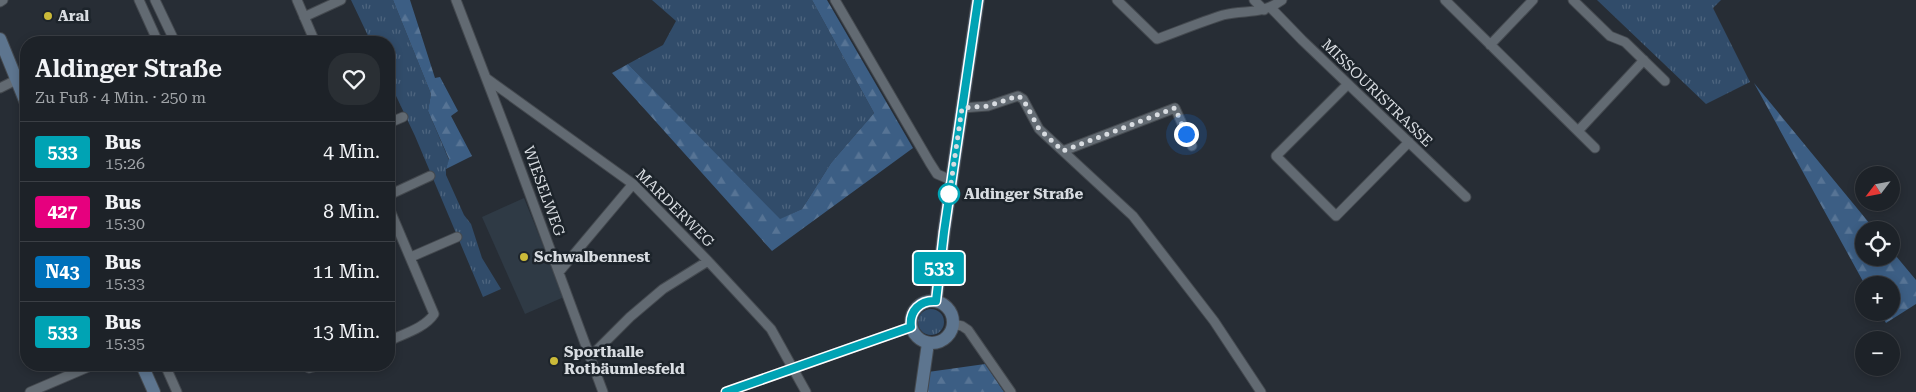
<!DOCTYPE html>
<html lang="de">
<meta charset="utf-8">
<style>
:root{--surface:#1d2228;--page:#2a2f34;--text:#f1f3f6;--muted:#a0a4a8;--line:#3b3f45}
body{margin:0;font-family:"Roboto Serif",serif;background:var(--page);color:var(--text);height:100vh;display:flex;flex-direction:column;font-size:19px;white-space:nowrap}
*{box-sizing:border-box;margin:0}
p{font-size:16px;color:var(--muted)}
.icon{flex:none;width:28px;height:28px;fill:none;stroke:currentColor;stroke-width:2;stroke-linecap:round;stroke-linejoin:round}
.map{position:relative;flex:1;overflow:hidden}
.sheet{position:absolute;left:20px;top:36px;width:375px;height:335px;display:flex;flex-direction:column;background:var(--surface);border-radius:20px;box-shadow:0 2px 8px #0003,0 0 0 1px var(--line)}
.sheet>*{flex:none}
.badge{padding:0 10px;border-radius:4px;font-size:18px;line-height:32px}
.needle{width:32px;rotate:238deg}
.buttons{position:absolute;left:1855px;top:166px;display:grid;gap:10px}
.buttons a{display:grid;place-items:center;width:45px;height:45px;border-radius:50%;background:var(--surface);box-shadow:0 2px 8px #0003,0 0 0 1px var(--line);font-size:25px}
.you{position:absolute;width:25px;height:25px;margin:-12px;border:4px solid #fff;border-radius:50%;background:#1a73e8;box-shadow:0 0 0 8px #1a73e833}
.map>.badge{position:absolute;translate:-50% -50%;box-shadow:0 0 0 2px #fff}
.round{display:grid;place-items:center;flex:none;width:52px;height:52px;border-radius:20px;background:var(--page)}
.summary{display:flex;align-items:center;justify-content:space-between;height:85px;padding:0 15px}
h1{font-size:24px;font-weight:600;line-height:38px}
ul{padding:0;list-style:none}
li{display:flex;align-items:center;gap:15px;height:60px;padding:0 15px;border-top:1px solid var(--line)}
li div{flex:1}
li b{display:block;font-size:19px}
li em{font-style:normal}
li .badge{min-width:55px;font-weight:700;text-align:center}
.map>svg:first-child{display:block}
.built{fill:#2f3a45}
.grass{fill:url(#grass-tufts)}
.forest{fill:url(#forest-firs)}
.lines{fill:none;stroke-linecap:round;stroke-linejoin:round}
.minor-casing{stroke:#44494f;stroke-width:11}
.secondary-casing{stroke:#44494f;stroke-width:14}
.minor{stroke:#626a72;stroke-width:9}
.secondary{stroke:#5d758f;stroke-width:12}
.line-casing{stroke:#fff;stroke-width:11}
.line{stroke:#00a3b4;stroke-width:8}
.walk{stroke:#d8dce1;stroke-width:5;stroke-dasharray:0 9}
.poi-dot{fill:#cbba39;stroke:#1d242b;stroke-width:2}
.stop-dot{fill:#fff;stroke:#00a3b4;stroke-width:2.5}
.labels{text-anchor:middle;stroke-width:5;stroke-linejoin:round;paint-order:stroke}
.poi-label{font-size:15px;font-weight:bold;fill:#d8dce1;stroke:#1d242b;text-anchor:start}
.street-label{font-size:15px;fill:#d8dce1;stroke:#1d242b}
.stop-label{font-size:15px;font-weight:bold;fill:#d8dce1;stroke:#1d242b;text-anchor:start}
</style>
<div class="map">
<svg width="1916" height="392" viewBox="0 0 1916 392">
<defs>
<pattern id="grass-tufts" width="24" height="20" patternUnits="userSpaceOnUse" patternTransform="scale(1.25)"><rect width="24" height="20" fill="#314c6a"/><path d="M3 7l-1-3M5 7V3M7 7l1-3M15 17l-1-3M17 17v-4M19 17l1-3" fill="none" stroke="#4e657f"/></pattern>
<pattern id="forest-firs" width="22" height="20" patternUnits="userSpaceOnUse" patternTransform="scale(1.25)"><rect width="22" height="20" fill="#3c5e84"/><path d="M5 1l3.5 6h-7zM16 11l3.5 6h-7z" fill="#577495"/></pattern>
</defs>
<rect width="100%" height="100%" fill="#272d35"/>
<path class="built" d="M524,198L564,297L525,314L482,217Z"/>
<path class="grass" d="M351,0H393L431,94L428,111L449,160L446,169V175L464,215L471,224L482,258L501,289L483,297L415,136L389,81V42H371Z
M652,0H812L874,113L831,163L802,209L779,220L628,64L663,45L676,21Z
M1597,0H1721L1713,8L1750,82L1706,104Z
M918 322a13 13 0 1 1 26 0a13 13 0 1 1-26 0Z"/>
<path class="forest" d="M393,0H410L435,78L440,77L458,111L451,116L472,156L446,169L449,159L428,111L431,94Z
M812,0H827L913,148L772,251L612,73L628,64L780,219L802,209L831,163L874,113Z
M1754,83L1875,230H1864V258H1891V250L1916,280V304L1886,323L1880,313L1891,312V285H1865Z
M985,364L1004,392H926L928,372Z"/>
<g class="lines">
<defs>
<path id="minor" d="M139,0L158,42
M155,0L175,42
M297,0L315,42
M456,0L509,138L603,392
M835,0L930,163L937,174L951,180
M1117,0L1157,39C1179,31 1201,22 1223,15C1246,9 1260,16 1282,0
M1254,0L1264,10
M1445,0L1595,148
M1573,0L1610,36L1625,42L1665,81
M0,2L3,0
M1271,8L1302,40L1466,197
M304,17L341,0
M1490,45L1533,0
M486,78L633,184L708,261L771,329L806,392
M1348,84L1276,156L1336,216L1409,142
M0,88L16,80
M962,108L988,106L1018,96L1023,99L1039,129L1133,216L1214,321L1261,392
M389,123L403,117
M1578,131L1644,60
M1063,151L1175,108L1192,146
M389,195L430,176
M389,208L434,314C425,328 403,334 389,341
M411,257L457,237
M559,272L633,184
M953,324L962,326L968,330L1011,392
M590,357L630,317L663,289L708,261
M165,365L177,392
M304,365L309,368L322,365
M30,392L93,365
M726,392L911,327"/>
<path id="secondary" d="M0,39L26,103
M911 322a21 21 0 1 1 42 0a21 21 0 1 1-42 0Z
M936,301L944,232L978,0
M142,365L154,392
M921,392L928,343"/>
</defs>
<use href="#minor" class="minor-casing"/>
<use href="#secondary" class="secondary-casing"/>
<use href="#minor" class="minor"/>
<use href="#secondary" class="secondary"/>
</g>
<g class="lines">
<defs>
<path id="line" d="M726,392L911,327C909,311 920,300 936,301L944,232L978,0"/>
</defs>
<use href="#line" class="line-casing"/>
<use href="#line" class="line"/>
<path class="walk" d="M949,194V197L962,108L988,106L1018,96L1023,99L1039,129L1063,151L1175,108L1186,134"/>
</g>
<g class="poi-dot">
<circle cx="48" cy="16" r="5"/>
<circle cx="524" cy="257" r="5"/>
<circle cx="554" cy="361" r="5"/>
</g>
<circle class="stop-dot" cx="949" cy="194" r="10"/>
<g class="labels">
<g class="poi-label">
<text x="58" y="21">Aral</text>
<text x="534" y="262">Schwalbennest</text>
<text x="564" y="357">Sporthalle<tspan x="564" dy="17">Rotbäumlesfeld</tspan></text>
</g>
<g class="street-label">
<text transform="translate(1377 93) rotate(44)" y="5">MISSOURISTRASSE</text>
<text transform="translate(544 191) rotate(70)" y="5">WIESELWEG</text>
<text transform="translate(675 208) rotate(45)" y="5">MARDERWEG</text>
</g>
<g class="stop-label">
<text x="964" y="199">Aldinger Straße</text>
</g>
</g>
</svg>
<div class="buttons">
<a><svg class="needle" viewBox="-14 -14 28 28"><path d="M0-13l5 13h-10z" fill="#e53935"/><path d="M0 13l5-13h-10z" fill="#a0a4a8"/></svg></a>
<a><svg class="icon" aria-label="locate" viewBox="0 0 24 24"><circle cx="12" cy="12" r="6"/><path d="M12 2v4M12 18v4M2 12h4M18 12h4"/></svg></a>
<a>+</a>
<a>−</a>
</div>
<div class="you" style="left:1186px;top:134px"></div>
<b class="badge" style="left:939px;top:268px;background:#00a3b4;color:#fff">533</b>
<section class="sheet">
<div class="summary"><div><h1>Aldinger Straße</h1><p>Zu Fuß · 4 Min. · 250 m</p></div><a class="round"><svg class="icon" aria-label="heart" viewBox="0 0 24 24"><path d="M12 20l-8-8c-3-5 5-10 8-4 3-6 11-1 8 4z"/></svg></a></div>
<ul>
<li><span class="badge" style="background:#00a3b4;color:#fff">533</span><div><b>Bus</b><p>15:26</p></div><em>4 Min.</em></li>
<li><span class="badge" style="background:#e6007e;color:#fff">427</span><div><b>Bus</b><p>15:30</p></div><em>8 Min.</em></li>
<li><span class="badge" style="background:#0072bc;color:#fff">N43</span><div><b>Bus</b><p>15:33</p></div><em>11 Min.</em></li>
<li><span class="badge" style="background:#00a3b4;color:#fff">533</span><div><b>Bus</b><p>15:35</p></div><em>13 Min.</em></li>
</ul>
</section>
</div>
